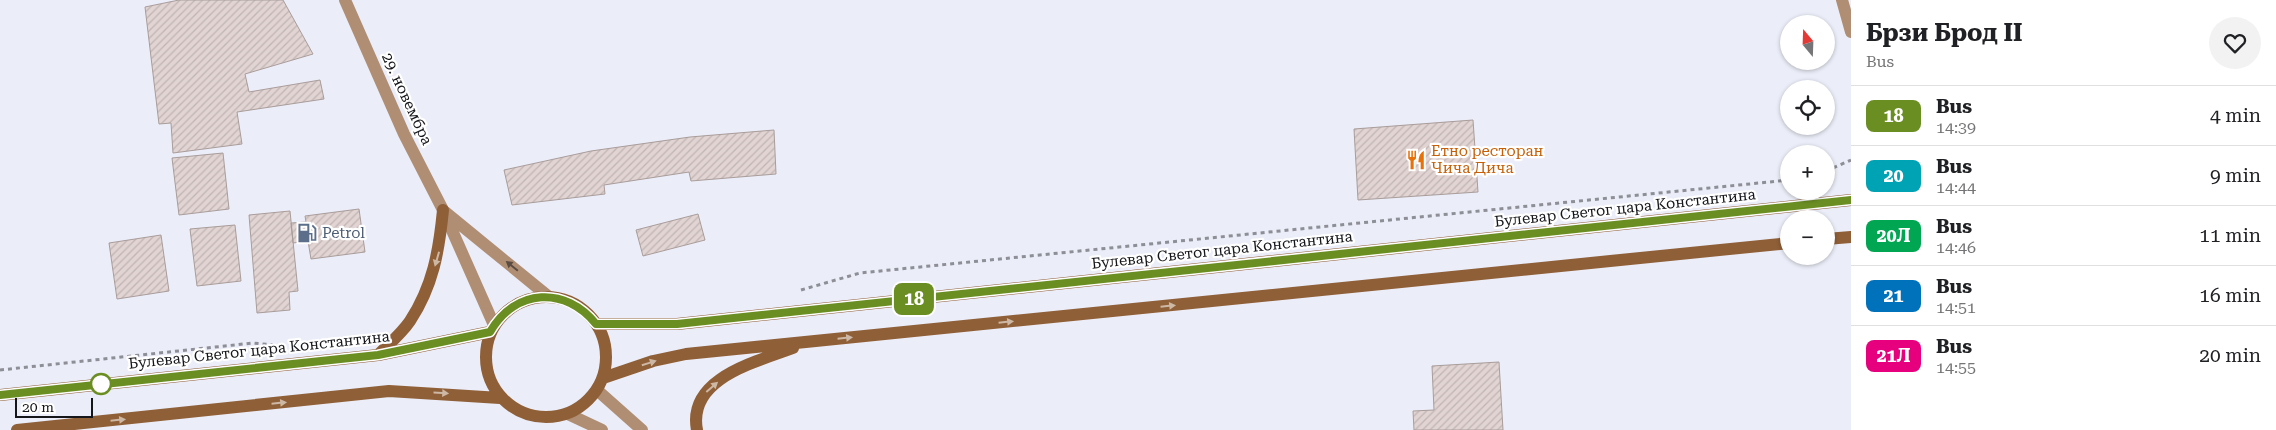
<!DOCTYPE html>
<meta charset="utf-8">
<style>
:root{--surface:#fff;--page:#f2f2f2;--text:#202124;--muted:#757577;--line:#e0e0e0}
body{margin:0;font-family:"Roboto Serif",serif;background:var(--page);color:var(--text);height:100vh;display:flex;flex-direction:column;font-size:19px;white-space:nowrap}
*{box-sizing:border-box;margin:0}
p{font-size:16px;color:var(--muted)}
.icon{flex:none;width:28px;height:28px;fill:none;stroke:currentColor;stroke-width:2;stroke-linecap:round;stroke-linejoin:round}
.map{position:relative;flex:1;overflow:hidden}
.sheet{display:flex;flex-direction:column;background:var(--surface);width:425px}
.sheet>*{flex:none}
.badge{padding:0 10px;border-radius:8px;font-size:18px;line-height:32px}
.needle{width:32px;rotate:341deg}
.buttons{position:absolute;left:1780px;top:15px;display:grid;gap:10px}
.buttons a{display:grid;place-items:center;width:55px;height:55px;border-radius:50%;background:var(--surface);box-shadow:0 1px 4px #0004;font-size:25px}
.scale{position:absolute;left:15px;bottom:12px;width:78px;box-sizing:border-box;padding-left:5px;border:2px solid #15161a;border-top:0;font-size:14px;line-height:18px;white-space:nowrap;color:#15161a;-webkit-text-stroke:4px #fff;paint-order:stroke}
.map>.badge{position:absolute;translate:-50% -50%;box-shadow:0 0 0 2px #fff}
.round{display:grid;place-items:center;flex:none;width:52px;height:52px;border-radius:26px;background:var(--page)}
.overview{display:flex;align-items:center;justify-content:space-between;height:85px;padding:0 15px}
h1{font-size:24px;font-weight:700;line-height:38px}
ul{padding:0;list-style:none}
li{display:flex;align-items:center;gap:15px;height:60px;padding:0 15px;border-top:1px solid var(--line)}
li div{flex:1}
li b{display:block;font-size:19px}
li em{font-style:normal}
li .badge{min-width:55px;font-weight:700;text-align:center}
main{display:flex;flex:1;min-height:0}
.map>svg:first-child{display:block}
.building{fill:url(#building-hatch);stroke:#a99d9b}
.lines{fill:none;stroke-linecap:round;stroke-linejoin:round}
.path{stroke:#8d8e96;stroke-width:3;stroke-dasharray:4 4;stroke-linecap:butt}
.street{stroke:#af8e74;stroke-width:12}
.secondary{stroke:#8f5f37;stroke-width:12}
.oneway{fill:#cdb7a5}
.oneway2{fill:#5a4c42}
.line-casing{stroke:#fff;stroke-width:11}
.line{stroke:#6b8e23;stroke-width:8}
.stop-dot{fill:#fff;stroke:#6b8e23;stroke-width:2.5}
.labels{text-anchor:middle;stroke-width:4.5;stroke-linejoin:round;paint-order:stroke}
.street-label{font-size:15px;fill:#15161a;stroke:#fff}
.food-label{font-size:15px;fill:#c56008;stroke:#fff;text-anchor:start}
.service-label{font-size:15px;fill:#4e5e75;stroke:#fff;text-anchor:start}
</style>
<main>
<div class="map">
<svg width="1851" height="430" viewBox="0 0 1851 430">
<defs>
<pattern id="building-hatch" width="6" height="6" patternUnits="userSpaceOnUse" patternTransform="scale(1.25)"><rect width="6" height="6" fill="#e1d4d2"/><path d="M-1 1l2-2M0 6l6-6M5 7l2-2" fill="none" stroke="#c0b5b4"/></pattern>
</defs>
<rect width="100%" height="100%" fill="#ebedf8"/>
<path class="building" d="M179,0H283L313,54L245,74L249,92L320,80L324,99L237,112L242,144L173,153L171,123L159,124L145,7Z
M1473,120L1478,192L1358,200L1354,129Z
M774,130L776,174L691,181L689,172L604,185L605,194L512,205L504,170L591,151L690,137Z
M223,153L229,209L179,215L172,158Z
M359,209L365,252L311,259L308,241L293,243L291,223L306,222L305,216Z
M290,211L298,291L289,292L290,310L257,313L249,215Z
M698,214L705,240L643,256L636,230Z
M235,225L241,281L197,286L190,229Z
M161,235L169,291L117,299L109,243Z
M1499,362L1503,430H1414L1413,411L1434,410L1432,366Z"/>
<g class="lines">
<path class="path" d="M1826,171L1851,160
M801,290L860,273L1789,180
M0,370L253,343L273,345"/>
<path class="street" d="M345,0L404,134L443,210L494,325
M1842,0L1851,32
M445,212L549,297
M597,390L642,430
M568,414L602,430"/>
<path class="secondary" d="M1826,239L1851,237
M486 357a60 60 0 1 1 120 0a60 60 0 1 1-120 0Z
M596,324H677L1851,200
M378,355C389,344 402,333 410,321C433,286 439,251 443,210
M603,378L653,361L686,354L1789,243
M0,395L378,355L490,332
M17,430L389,391L500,398
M697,430C687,378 756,362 793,348"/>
</g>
<defs><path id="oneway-solid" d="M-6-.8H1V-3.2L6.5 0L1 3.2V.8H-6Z" transform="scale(1.25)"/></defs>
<g class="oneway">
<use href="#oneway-solid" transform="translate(437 259) rotate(106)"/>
<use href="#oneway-solid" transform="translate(1168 306) rotate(-6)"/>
<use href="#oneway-solid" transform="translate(1006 322) rotate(-6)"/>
<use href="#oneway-solid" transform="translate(845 338) rotate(-6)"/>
<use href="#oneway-solid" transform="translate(649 363) rotate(-17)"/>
<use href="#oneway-solid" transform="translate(712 387) rotate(-41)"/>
<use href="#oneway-solid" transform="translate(441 393) rotate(3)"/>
<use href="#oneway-solid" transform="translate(279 403) rotate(-6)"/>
<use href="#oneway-solid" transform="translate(118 420) rotate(-6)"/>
</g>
<use class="oneway2" href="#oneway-solid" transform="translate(512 266) rotate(-141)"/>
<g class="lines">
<defs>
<path id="line" d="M0,395L378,355L490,332C515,288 566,286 596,324H677L1851,200"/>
</defs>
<use href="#line" class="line-casing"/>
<use href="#line" class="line"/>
</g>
<defs>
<symbol id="restaurant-bare" viewBox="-9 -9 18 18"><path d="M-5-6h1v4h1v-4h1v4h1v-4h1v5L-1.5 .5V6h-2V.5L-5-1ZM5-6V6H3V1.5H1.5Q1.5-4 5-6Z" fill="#e8710a" stroke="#fff" stroke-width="2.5" paint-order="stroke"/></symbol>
<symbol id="fuel-bare" viewBox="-9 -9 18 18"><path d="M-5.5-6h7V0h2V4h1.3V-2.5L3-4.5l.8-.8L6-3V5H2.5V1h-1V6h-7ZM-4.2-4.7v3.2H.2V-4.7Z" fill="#5c6f8a" stroke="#fff" stroke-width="2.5" paint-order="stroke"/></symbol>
</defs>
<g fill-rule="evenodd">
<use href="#restaurant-bare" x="1402" y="146" width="28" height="28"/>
<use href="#fuel-bare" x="293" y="219" width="28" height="28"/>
</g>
<circle class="stop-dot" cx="101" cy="384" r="10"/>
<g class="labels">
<g class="street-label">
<text transform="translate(407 99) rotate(65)" y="5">29. новембра</text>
<text transform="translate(1625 208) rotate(-6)" y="5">Булевар Светог цара Константина</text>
<text transform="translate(1222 250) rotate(-6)" y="5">Булевар Светог цара Константина</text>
<text transform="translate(259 350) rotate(-6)" y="5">Булевар Светог цара Константина</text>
</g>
<g class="food-label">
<text x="1431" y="156">Етно ресторан<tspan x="1431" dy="17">Чича Дича</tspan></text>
</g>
<g class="service-label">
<text x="322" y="238">Petrol</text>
</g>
</g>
</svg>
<div class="buttons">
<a><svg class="needle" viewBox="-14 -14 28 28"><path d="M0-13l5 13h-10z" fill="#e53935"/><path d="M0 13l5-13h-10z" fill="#757577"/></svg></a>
<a><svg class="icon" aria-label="locate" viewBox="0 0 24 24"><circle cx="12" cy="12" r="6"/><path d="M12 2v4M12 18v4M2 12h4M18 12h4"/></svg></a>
<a>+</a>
<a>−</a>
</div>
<div class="scale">20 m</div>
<b class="badge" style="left:914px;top:299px;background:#6b8e23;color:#fff">18</b>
</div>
<section class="sheet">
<div class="overview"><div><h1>Брзи Брод II</h1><p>Bus</p></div><a class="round"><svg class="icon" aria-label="heart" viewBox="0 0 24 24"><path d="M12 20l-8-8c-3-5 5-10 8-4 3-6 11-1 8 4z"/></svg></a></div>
<ul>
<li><span class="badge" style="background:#6b8e23;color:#fff">18</span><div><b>Bus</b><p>14:39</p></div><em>4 min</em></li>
<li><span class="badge" style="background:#00a3b4;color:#fff">20</span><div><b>Bus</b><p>14:44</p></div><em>9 min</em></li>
<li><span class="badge" style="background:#00a651;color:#fff">20Л</span><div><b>Bus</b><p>14:46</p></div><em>11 min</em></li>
<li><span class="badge" style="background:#0072bc;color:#fff">21</span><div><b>Bus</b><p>14:51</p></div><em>16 min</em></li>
<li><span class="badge" style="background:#e6007e;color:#fff">21Л</span><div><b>Bus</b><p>14:55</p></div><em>20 min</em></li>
</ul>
</section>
</main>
